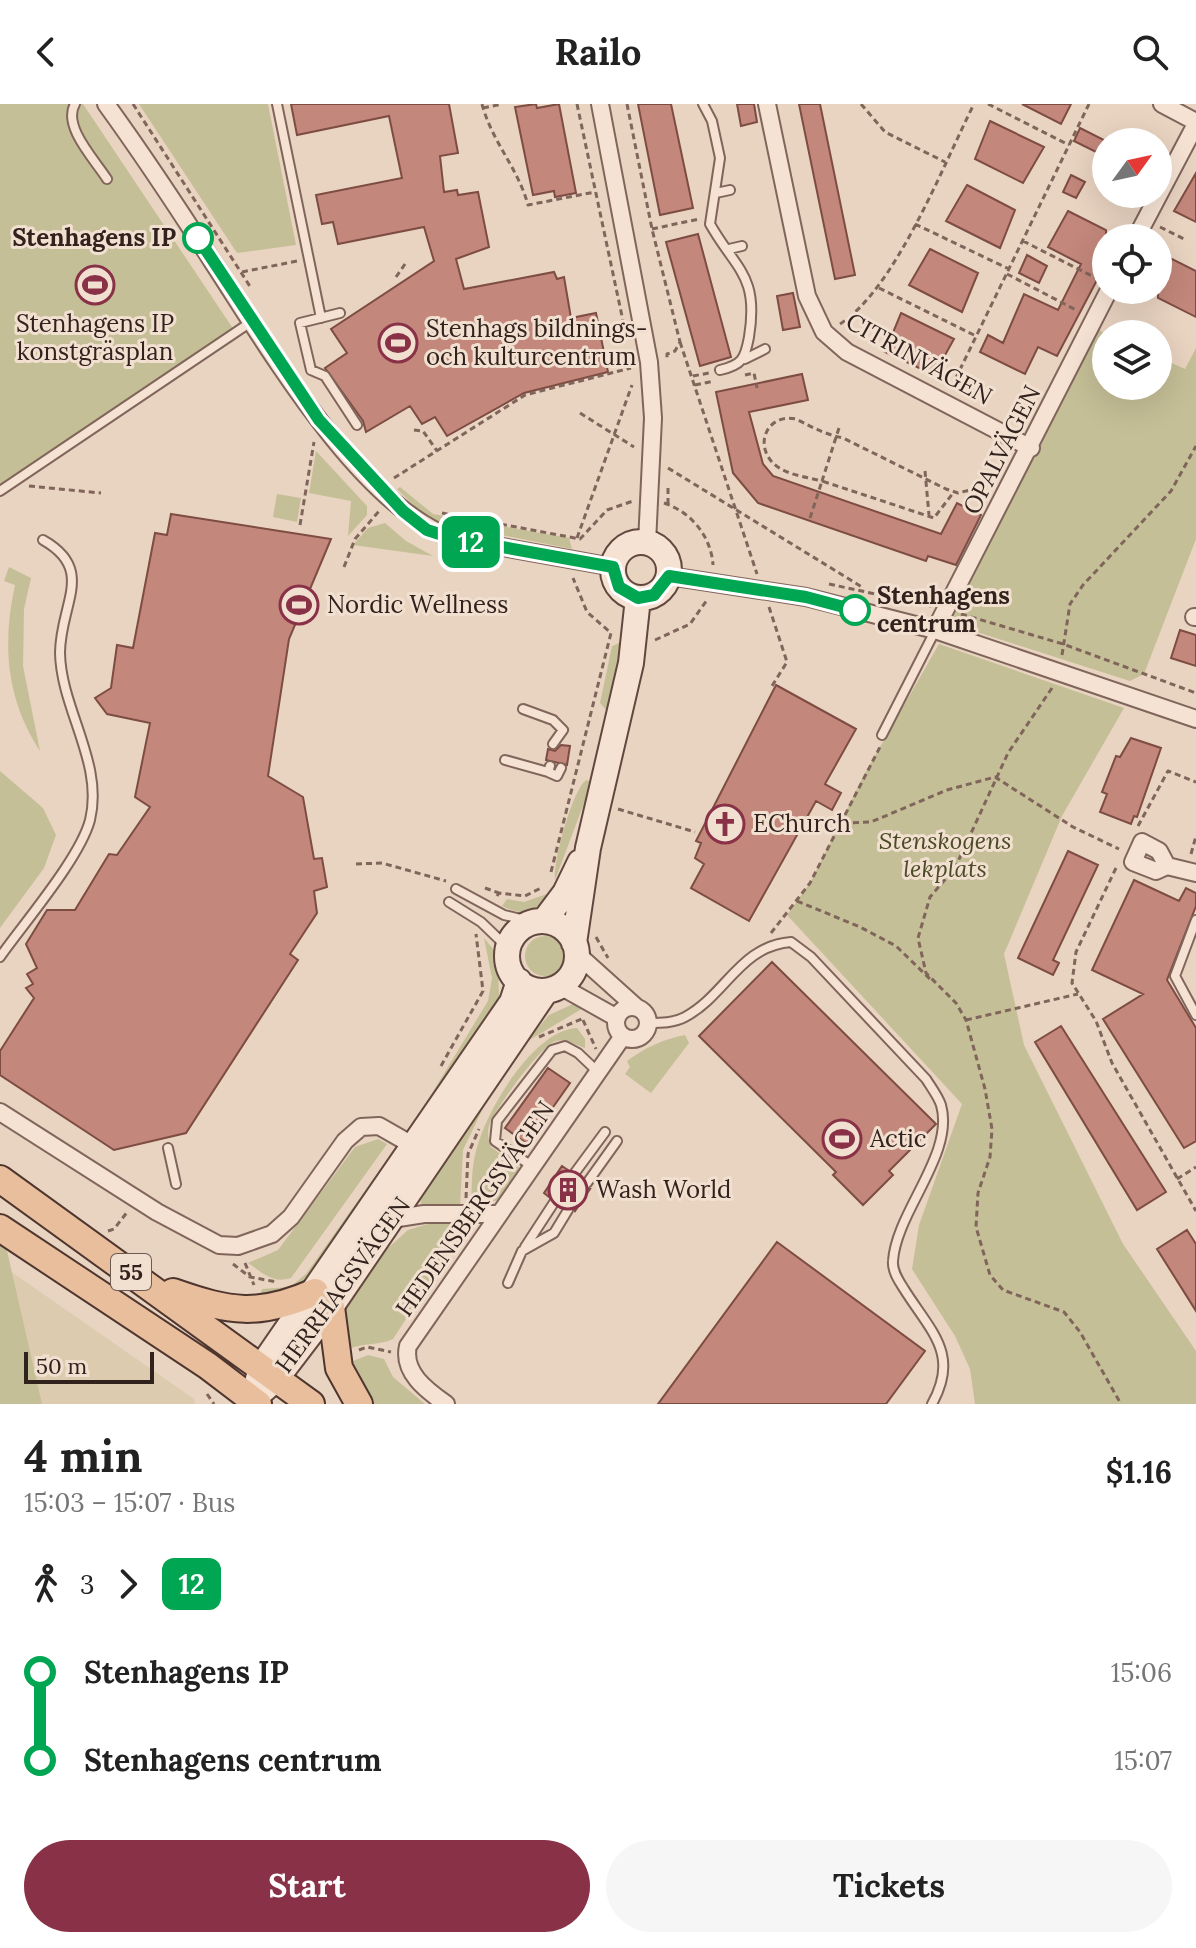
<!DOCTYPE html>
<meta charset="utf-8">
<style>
:root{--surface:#fff;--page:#f6f6f6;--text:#222;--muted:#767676;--accent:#893147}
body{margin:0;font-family:Lora,serif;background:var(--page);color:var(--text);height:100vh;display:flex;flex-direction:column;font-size:30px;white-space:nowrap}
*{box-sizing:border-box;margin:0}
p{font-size:26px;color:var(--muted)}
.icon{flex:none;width:44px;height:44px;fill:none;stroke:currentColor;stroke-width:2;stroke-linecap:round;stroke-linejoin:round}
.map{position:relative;height:1300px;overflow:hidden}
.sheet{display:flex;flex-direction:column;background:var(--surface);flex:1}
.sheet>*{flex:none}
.badge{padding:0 16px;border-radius:12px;font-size:28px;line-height:52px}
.needle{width:52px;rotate:57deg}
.controls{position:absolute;left:1092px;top:24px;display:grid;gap:16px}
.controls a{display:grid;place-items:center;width:80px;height:80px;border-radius:50%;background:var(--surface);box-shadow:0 8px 32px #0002;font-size:40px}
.scale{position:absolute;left:24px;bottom:20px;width:130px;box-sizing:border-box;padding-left:8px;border:4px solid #32221d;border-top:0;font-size:22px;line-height:28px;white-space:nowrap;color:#32221d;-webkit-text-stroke:6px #f1dfd0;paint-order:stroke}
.map>.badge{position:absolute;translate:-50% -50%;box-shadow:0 0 0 4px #fff}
.legs{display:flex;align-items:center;gap:12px;height:88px;padding:0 24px;font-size:26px}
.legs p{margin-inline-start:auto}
.headline{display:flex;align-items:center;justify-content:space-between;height:136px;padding:0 24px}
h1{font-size:44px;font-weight:800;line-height:60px}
.button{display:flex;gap:16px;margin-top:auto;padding:16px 24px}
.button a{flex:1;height:92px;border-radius:48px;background:var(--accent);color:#fff;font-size:32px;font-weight:800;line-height:92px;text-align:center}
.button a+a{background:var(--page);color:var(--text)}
ul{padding:0 24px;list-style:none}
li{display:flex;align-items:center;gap:28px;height:88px;font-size:30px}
li i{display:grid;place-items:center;width:12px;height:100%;margin:0 10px;background:currentColor}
li i::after{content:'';width:20px;height:20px;margin:-10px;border:6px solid;border-radius:50%;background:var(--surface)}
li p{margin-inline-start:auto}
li:first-child i{background:linear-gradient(#0000 50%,currentColor 0)}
li:last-child i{background:linear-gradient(currentColor 50%,#0000 0)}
header{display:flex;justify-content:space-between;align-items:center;height:104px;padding:0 24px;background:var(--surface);font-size:36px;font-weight:800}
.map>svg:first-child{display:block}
.farmland{fill:#ddcbb0}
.green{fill:#c5bf97}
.building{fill:#c3877b;stroke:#7d4c43;stroke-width:2}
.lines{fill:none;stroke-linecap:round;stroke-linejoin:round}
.lane-casing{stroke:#80655b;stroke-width:12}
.street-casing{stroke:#80655b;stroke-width:20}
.secondary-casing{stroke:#62473e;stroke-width:28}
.primary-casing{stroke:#4e362f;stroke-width:30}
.path{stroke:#80655b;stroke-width:3;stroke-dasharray:6 4;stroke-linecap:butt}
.lane{stroke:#f5e2d3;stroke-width:8}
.street{stroke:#f5e2d3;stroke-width:16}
.secondary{stroke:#f5e2d3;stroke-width:24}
.primary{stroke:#e9be9c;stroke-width:26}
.line-1-casing{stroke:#fff;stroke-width:18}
.line-1{stroke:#00a651;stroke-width:12}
.stop-1-dot{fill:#fff;stroke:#00a651;stroke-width:4}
.labels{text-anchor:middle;stroke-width:6;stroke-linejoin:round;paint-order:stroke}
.shield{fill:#f1dfd0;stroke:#6b5b53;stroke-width:2}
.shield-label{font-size:22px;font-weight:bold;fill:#32221d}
.stop-label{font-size:24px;font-weight:bold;fill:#32221d;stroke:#f1dfd0;text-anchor:end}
.poi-label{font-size:24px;fill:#32221d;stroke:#f1dfd0;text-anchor:start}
.street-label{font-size:24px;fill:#32221d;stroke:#f1dfd0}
.park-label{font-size:24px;font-style:italic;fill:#4c4c26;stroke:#f1dfd0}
</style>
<header><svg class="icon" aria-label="back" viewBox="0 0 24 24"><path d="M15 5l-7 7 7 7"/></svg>Railo<svg class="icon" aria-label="search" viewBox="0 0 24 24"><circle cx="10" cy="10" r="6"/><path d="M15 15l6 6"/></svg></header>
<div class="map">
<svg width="1196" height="1300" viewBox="0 0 1196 1300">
<rect width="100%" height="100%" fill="#e9d3c1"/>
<path class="farmland" d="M0,1160L194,1295L195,1300H0Z"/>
<path class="green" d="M0,0H83L238,232L0,386Z
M139,0H268L296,141L237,149Z
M1090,222L1107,230L1106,282H1158V253L1185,265L1196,244V435L1144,570L1130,577L952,520L947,506Z
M316,347L367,402V411L348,432L351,397L309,389Z
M400,383L433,410L569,434L572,445L441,419L420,408L397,385Z
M277,390L301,394L297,418L273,413Z
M385,419L406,437L433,452L353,441L368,424Z
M9,463L31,474L24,505L23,562L40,647C6,595 2,540 15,481L4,477Z
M619,539L624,541L609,609L600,599L612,542Z
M939,540L1124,604L1062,712L1004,850L1024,941L1123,1140L1196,1247V1300H975L970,1265L955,1232L912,1165L919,1121L962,1000L787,811L810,779L864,671Z
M0,667L43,704L56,731L44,764L0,824Z
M586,676L592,678L555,776C553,758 572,687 586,676Z
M550,789C537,808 524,813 502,802L507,795L524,798Z
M525 852a20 20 0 1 1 40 0a20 20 0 1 1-40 0Z
M484,834L498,851L499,895L414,1019L488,897L492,874Z
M573,900L585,903L526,938L549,911Z
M577,924L585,935V944C576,941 566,934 556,937C542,940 496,1004 490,1019C487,1027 488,1035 491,1043L525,1068L499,1096L471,1102C472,1084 471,1065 476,1047C486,1007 533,926 577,924Z
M685,931L689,939L651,989L625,970L630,963L627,957C645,944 663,935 685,931Z
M486,998L463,1046L460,1103L422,1102L420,1096Z
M378,1035L387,1040L291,1174C273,1180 263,1169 248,1159L278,1146L355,1043Z
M391,1050L396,1055L308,1180L258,1201L262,1185L290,1183L306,1170Z
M441,1116H460L458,1135L393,1235C378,1242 364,1238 346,1246L342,1219L347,1204L387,1145L408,1126Z
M0,1134L5,1138L42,1300H0Z
M368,1251L384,1255L393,1273L425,1300H369L346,1260Z"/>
<path class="building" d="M291,0H449L458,49L440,52L444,88L457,86L458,91L478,88L489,143L456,155L464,185L554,168L557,175L564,173L571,214L596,209L608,268L524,289L447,332L435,313L422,320L410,302L366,328L363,317L325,264L347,249L331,225L434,157L424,123L338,140L333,118L322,120L316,91L402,74L389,12L297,31Z
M536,0L537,4L559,0L576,89L555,93L554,87L533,91L515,3Z
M638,0H671L693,104L660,111Z
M737,0H754L757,18L741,22Z
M799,0H820L855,171L835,175Z
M1022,0H1071L1061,20Z
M990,17L1044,43L1023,79L975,55Z
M1080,24L1106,37V53L1074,37Z
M1196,69V118L1174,107Z
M1071,71L1085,78L1076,94L1063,88Z
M967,81L1015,106L1000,144L946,117Z
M1068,107L1106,126V159L1057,252L1038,243L1025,270L980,248L988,231L1003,239L1024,190L1058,206L1081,160L1048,143Z
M698,130L731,253L700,262L666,138Z
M930,145L978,169L962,208L909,181Z
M1158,148L1196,167V213L1158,194Z
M1027,151L1047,162L1039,179L1019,169Z
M793,189L800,223L783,226L777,192Z
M901,209L954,235L934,271L885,248Z
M802,270L808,296L749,308L763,360L773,372L941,430L957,399L981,411L956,461L928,452L926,457L758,399L733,369L716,288Z
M171,410L331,435L289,535L268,672L303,693L314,755L322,754L327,783L314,787L317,809L290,850L298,856L186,1029L114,1046L0,971V947L34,894L26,884L33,880L27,870L37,864L26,840L47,806H75L109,750L117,751L150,703L135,693L150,619L107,610L95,594L111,584L117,541L133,544L155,429L167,431Z
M1180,526L1196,531V562L1171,554Z
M776,581L856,625L825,680L841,689L832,706L816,697L749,817L691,784L704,760L695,754L701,739L696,737Z
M1131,634L1161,644L1137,713L1134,712L1131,720L1100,708L1107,690L1102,688L1116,652L1120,653Z
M561,641L570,642L567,661L546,656L548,645L555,647Z
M1068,747L1098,761L1053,856L1059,859L1053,871L1018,854Z
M1134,776L1179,797L1186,784L1196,789V802L1167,876L1196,924V1037L1184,1044L1103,915L1143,890L1092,866Z
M772,858L936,1020L889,1067L893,1071L863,1101L833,1071L836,1068L699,932Z
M1061,922L1166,1088L1137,1106L1035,938Z
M548,964L570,979L527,1040L505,1024Z
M562,1062L568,1066L569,1075L580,1074L582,1084L590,1085L575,1107L571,1100L561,1101L558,1091L549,1093L544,1089Z
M1187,1126L1196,1140V1207L1157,1145Z
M777,1138L925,1247L886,1300H658Z"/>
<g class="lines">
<defs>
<path id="lane" d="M75,0C62,22 95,56 107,75
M277,0L321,214
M703,0L712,17L720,54L710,120C736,166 759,171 749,233C745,255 742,261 720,266
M716,89L730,86
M729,145L742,142
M745,255L765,245
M311,266L300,219L340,209
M311,266L325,272L357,321
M0,387L251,218
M523,605L553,616L563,626L553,640
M882,631L935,527
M505,656L548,668L550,662
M548,668L557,672L561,664
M456,785L504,811L533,818
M449,798L481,818L508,844
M1196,816L1175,872L1196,911
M0,853C24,819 80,754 90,716C104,659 61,605 60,549C60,500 96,466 43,436
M648,919C661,919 674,919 685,913C726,891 740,842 791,838L811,853L926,975C931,983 938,992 941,1001C955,1050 896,1108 893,1157C892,1167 899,1177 904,1185C931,1228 960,1250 932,1300
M168,1044L176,1080
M533,1063L495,1037L497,1017L552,946L565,942L578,949L599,969
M574,1070L605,1028
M587,1079L617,1037
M525,1143L555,1097
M508,1179L522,1147L554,1129L568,1106"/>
<path id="street" d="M106,0C143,51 178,104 212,157C265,238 359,401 452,434L613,463
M600,0L649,258L653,314L647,439
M767,0L807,192L824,228L847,248L1031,344
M1162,0L1196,18
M1136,134L1196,20
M669,472L806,493L935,526L1196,615
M1194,513H1196
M935,526L1109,186
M1167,762L1159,747L1142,738L1133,758L1156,767L1167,762L1196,769
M577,850L636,903
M560,882L617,914
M616 919a16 16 0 1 1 32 0a16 16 0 1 1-32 0Z
M0,1008L157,1108L219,1141L238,1142L272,1130L291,1113L345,1037L361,1023L379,1022L421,1046
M392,1115L424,1110H499
M446,1300C426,1286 402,1268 408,1242L623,932"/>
<path id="secondary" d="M613 466a28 28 0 1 1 56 0a28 28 0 1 1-56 0Z
M544,817L565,789L580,758
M507 852a35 35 0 1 1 70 0a35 35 0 1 1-70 0Z
M574,839L588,744L631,559L638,494
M256,1283L261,1263L512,898L519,877
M252,1296L276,1275L331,1203L546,887"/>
<path id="primary" d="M0,1075L311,1300
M0,1124L208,1262L258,1300
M173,1188C230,1208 259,1213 315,1188
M331,1203L339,1264L359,1300"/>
</defs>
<use href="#lane" class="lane-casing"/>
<use href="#street" class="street-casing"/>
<use href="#secondary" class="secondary-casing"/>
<use href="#primary" class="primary-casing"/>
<path class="path" d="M133,0L251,184
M482,0C492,38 518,64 528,101L595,88
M577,0L626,231
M627,0L652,125L680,238L675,247L667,250V256
M861,0L885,28L945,58
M988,0L1069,41
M483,4L502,0
M915,120L1009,165
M1160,123L1184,135
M652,125L699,115
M1023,137L1098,175
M242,168L297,157
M1007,170L1078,207
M396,173L405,160
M879,184L976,232
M840,220C896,184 943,61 974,0
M680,238L757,470
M745,271L754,269L757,284
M693,272L709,269
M695,281L714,277
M951,284L1089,0
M580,309L634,343
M839,324L822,377C807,373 786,371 774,360C753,340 768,309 796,315C812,323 824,330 843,334L946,385L958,389L970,386
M414,326L423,327L437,347
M668,364L862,483
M925,367L929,411
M394,374L525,291L631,264
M29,382L101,389
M668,384V400
M664,399C691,408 711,432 713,461
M442,409L580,435L607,406L633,397
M810,414L822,377L934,414L953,389
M300,421L314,338
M577,434L632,281
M344,463L355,435L380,406
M829,480L931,502
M769,503L787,558L772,582
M961,510L1063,540L1196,589
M655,536L690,520L707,496
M1062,551L1070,500L1083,481L1171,387L1196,342
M1052,584L1008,649L955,764L930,793L918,834L926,869L956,899L966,916L985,985L992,1025L990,1053L978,1089L976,1123L990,1171L1003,1186L1064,1208L1080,1228L1121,1300
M618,705L695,728
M843,719L871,718L947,686L995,673L1073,723L1119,745
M1138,722L1168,667L1196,678
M1191,750L1196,732
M356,760L382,759L446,777
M1116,764L1076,848L1072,879L1096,917L1112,959L1196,1107
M551,768L611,529L587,508L573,474
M485,784L499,789
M497,792L499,789L525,792L541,784
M797,797L860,823L896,842L930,875
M771,829L810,779L880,643
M596,833L608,854
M583,916L596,945
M966,916L1078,890
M539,933L584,914
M441,962L483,887L476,830
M1177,1075L1196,1063
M466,1094L468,1050L479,1025
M108,1127L114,1125L128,1107
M245,1159L254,1181
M233,1160L250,1173L277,1178
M359,1246L367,1243L391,1248
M207,1290L214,1300"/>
<use href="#lane" class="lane"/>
<use href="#street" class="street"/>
<use href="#secondary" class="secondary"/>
<use href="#primary" class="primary"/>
</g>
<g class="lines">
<defs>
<path id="line-1" d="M198,134L319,316L403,407L427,426L452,434L613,463L619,483L638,494L654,491L669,472L806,493L855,506"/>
</defs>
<use href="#line-1" class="line-1-casing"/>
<use href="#line-1" class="line-1"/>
</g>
<defs>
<symbol id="stadium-ring" viewBox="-11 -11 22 22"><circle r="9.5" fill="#f1dfd0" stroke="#893147" stroke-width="1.5"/><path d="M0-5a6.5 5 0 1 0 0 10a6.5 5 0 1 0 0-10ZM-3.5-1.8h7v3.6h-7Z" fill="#893147"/></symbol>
<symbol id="church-ring" viewBox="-11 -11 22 22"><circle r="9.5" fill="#f1dfd0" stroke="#893147" stroke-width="1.5"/><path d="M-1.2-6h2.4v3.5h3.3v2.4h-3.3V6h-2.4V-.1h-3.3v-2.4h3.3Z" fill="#893147"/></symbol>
<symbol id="building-ring" viewBox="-11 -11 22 22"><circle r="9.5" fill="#f1dfd0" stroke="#893147" stroke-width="1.5"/><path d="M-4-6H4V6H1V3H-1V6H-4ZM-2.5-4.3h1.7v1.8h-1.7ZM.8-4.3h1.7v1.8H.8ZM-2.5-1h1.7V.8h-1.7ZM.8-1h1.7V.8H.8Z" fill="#893147"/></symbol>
</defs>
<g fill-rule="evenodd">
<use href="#stadium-ring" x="73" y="159" width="44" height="44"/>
<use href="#stadium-ring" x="376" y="217" width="44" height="44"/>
<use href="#stadium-ring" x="277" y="479" width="44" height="44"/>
<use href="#church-ring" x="703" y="698" width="44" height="44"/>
<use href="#stadium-ring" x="820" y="1013" width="44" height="44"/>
<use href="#building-ring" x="546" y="1064" width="44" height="44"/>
</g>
<g class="stop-1-dot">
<circle cx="198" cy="134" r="14"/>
<circle cx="855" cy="506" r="14"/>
</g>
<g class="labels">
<rect class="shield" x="111" y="1150" width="40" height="36" rx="6"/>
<g class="shield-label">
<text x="131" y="1176">55</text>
</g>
<g class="stop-label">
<text x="176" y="142">Stenhagens IP</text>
<text x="877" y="500" text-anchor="start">Stenhagens<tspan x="877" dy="28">centrum</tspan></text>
</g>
<g class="poi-label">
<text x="95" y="228" text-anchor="middle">Stenhagens IP<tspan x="95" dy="28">konstgräsplan</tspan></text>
<text x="426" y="233">Stenhags bildnings-<tspan x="426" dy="28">och kulturcentrum</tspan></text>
<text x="327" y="509">Nordic Wellness</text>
<text x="753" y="728">EChurch</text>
<text x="870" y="1043">Actic</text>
<text x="596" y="1094">Wash World</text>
</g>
<g class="street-label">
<text transform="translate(919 255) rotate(29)" y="8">CITRINVÄGEN</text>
<text transform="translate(1002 346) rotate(-63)" y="8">OPALVÄGEN</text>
<text transform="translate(475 1105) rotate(-55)" y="8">HEDENSBERGSVÄGEN</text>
<text transform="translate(343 1181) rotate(-54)" y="8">HERRHAGSVÄGEN</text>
</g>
<g class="park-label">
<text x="945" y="745">Stenskogens<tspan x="945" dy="28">lekplats</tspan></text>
</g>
</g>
</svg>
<div class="controls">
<a><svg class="needle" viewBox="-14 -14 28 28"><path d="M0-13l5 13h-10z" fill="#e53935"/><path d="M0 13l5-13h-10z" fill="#767676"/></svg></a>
<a><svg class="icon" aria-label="locate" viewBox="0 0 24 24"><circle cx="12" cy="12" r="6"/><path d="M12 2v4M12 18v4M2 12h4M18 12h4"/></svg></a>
<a><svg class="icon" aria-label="layers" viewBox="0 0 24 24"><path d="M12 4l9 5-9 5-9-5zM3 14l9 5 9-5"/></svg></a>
</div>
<div class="scale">50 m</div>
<b class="badge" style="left:471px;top:438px;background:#00a651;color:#fff">12</b>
</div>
<section class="sheet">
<div class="headline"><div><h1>4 min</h1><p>15:03 – 15:07 · Bus</p></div><b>$1.16</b></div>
<div class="legs"><svg class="icon" aria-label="walk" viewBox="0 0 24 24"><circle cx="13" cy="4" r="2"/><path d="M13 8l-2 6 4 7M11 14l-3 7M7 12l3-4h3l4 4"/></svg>3<svg class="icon" aria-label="forward" viewBox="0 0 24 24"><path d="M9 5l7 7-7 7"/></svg><b class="badge" style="background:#00a651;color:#fff">12</b></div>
<ul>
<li><i style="color:#00a651"></i><b>Stenhagens IP</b><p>15:06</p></li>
<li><i style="color:#00a651"></i><b>Stenhagens centrum</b><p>15:07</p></li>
</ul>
<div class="button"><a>Start</a><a>Tickets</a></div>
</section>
